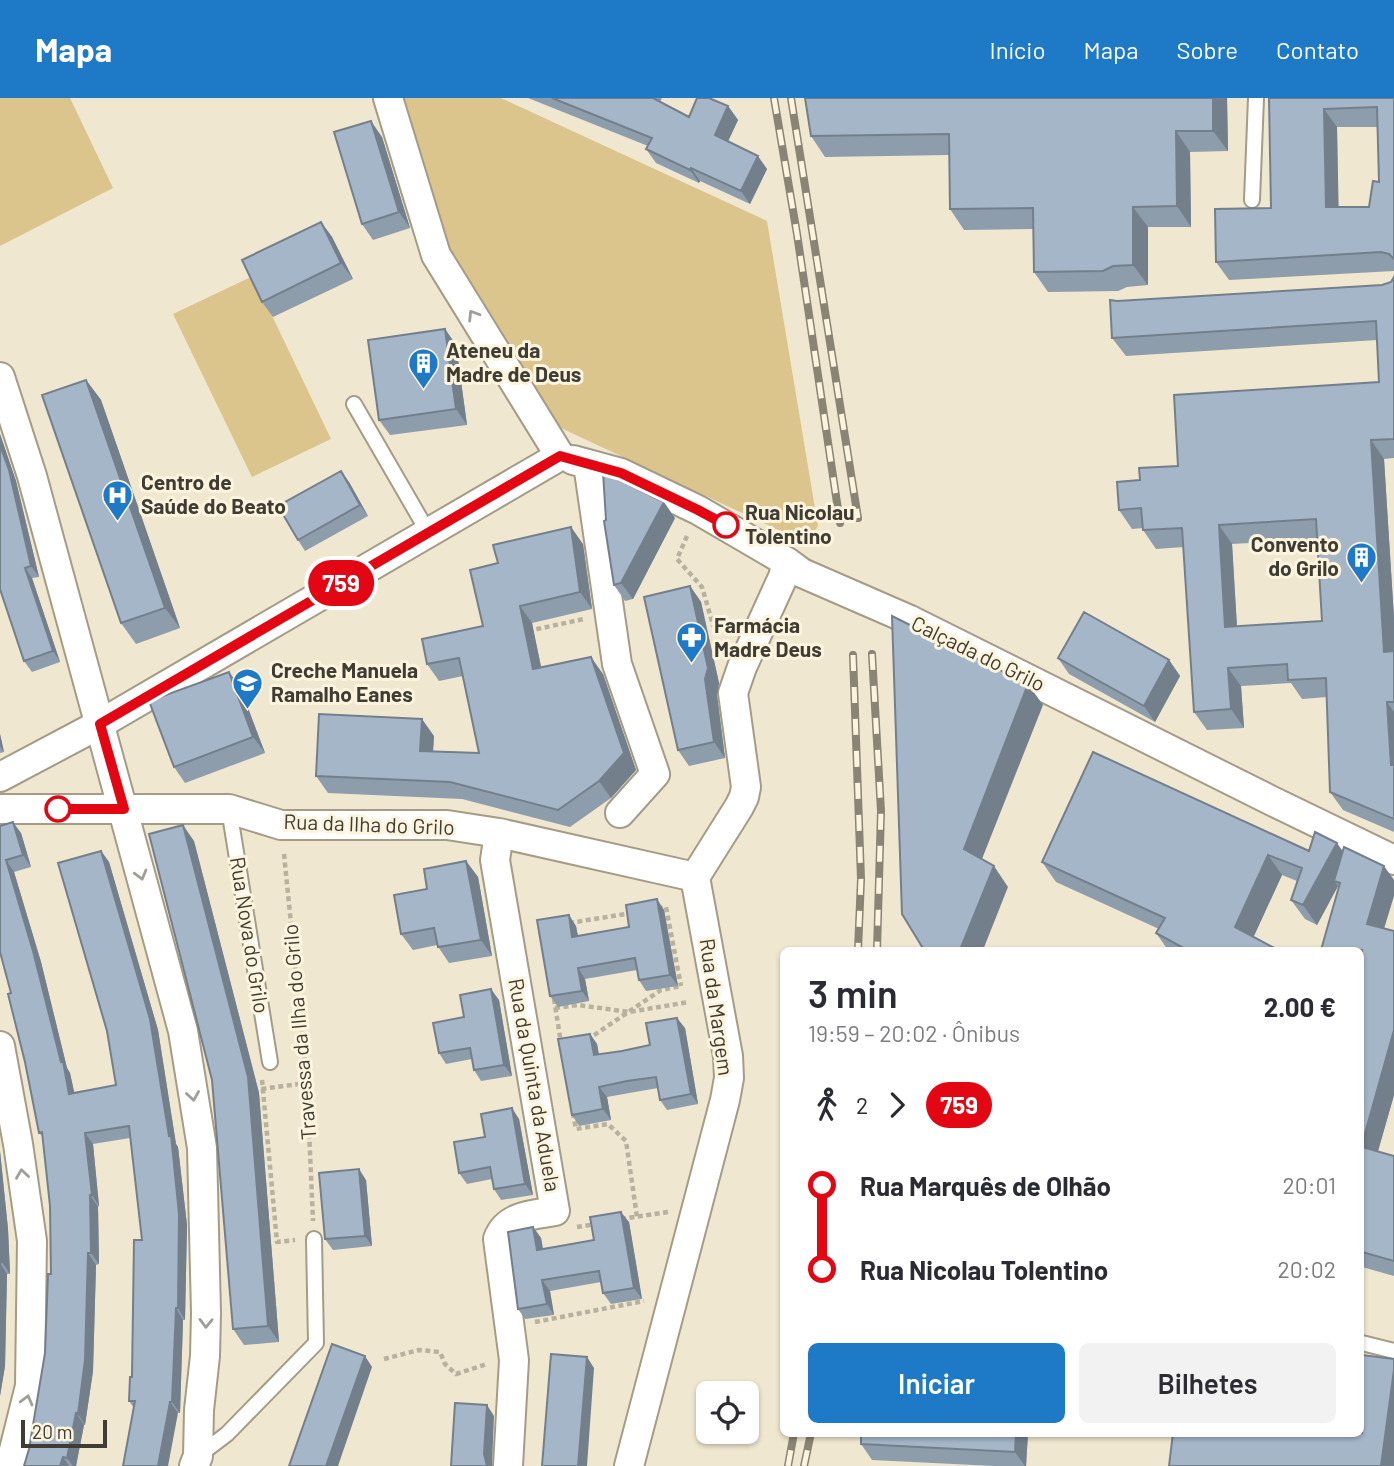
<!DOCTYPE html>
<html lang="pt">
<meta charset="utf-8">
<style>
:root{--surface:#fff;--page:#f2f2f3;--text:#2b2b33;--muted:#7c7c81;--accent:#1e79c6}
body{margin:0;font-family:Barlow,sans-serif;background:var(--page);color:var(--text);height:100vh;display:flex;flex-direction:column;font-size:26px;white-space:nowrap}
*{box-sizing:border-box;margin:0}
p{font-size:23px;color:var(--muted)}
.icon{flex:none;width:38px;height:38px;fill:none;stroke:currentColor;stroke-width:2;stroke-linecap:round;stroke-linejoin:round}
.map{position:relative;flex:1;overflow:hidden}
.sheet{position:absolute;left:780px;top:849px;width:584px;height:490px;display:flex;flex-direction:column;background:var(--surface);border-radius:10px;box-shadow:0 2px 5px #0004}
.sheet>*{flex:none}
.badge{padding:0 14px;border-radius:23px;font-size:24px;line-height:46px}
.tools{position:absolute;left:696px;top:1283px;display:grid;gap:14px}
.tools a{display:grid;place-items:center;width:63px;height:63px;border-radius:10px;background:var(--surface);box-shadow:0 2px 5px #0004;font-size:35px}
.scale{position:absolute;left:21px;bottom:18px;width:86px;box-sizing:border-box;padding-left:7px;border:4px solid #3f3c33;border-top:0;font-size:19px;line-height:24px;white-space:nowrap;color:#3f3c33;-webkit-text-stroke:5px #fdf4de;paint-order:stroke}
.map>.badge{position:absolute;translate:-50% -50%;box-shadow:0 0 0 4px #fff}
.legs{display:flex;align-items:center;gap:10px;height:77px;padding:0 28px;font-size:23px}
.legs p{margin-inline-start:auto}
.overview{display:flex;align-items:center;justify-content:space-between;height:119px;padding:0 28px}
h1{font-size:38px;font-weight:600;line-height:52px}
.primary-button{display:flex;gap:14px;margin-top:auto;padding:14px 28px}
.primary-button a{flex:1;height:80px;border-radius:10px;background:var(--accent);color:#fff;font-size:28px;font-weight:600;line-height:80px;text-align:center}
.primary-button a+a{background:var(--page);color:var(--text)}
ul{padding:0 28px;list-style:none}
li{display:flex;align-items:center;gap:24px;height:84px;font-size:26px}
li i{display:grid;place-items:center;width:10px;height:100%;margin:0 9px;background:currentColor}
li i::after{content:'';width:18px;height:18px;margin:-9px;border:5px solid;border-radius:50%;background:var(--surface)}
li p{margin-inline-start:auto}
li:first-child i{background:linear-gradient(#0000 50%,currentColor 0)}
li:last-child i{background:linear-gradient(currentColor 50%,#0000 0)}
header{display:flex;align-items:center;gap:42px;box-sizing:border-box;height:98px;padding:0 35px;background:var(--accent);color:#fff}
header strong{font-size:33px}
nav{display:flex;gap:38px;margin-inline-start:auto;font-size:24px}
.map>svg:first-child{display:block}
.green{fill:#dbc58d}
.lines{fill:none;stroke-linecap:round;stroke-linejoin:round}
.lane-casing{stroke:#a49c87;stroke-width:18}
.street-casing{stroke:#a49c87;stroke-width:32}
.path{stroke:#b9b19f;stroke-width:4.5;stroke-dasharray:5 3.5;stroke-linecap:butt}
.lane{stroke:#fff;stroke-width:14}
.street{stroke:#fff;stroke-width:28}
.rail-casing{stroke:#8a8475;stroke-width:8}
.rail{stroke:#fdf4de;stroke-width:5;stroke-dasharray:16;stroke-linecap:butt}
.street-bridge-casing{stroke:#a49c87;stroke-width:32;stroke-linecap:butt}
.street-bridge{stroke:#fff;stroke-width:28}
.wall{fill:#8e9dac;fill-rule:evenodd}
.shaded-wall{fill:#747f8c}
.building{fill:#a5b6c8;stroke:#747f8c;stroke-width:2;fill-rule:evenodd}
.oneway{stroke:#9f9e99}
.line-1-casing{stroke:#fff;stroke-width:16}
.line-1{stroke:#e30613;stroke-width:10}
.stop-1-dot{fill:#fff;stroke:#e30613;stroke-width:3.5}
.labels{text-anchor:middle;stroke-width:6;stroke-linejoin:round;paint-order:stroke}
.poi-label{font-size:21px;font-weight:bold;fill:#3f3c33;stroke:#fdf4de;text-anchor:start}
.stop-label{font-size:21px;font-weight:bold;fill:#3f3c33;stroke:#fdf4de;text-anchor:start}
.street-label{font-size:21px;fill:#3f3c33;stroke:#fdf4de}
</style>
<header>
<strong>Mapa</strong>
<nav><a>Início</a><a>Mapa</a><a>Sobre</a><a>Contato</a></nav>
</header>
<div class="map">
<svg width="1394" height="1368" viewBox="0 0 1394 1368">
<rect width="100%" height="100%" fill="#f0e7d0"/>
<path class="green" d="M0,0H70L113,90L0,148Z
M401,0H501L767,123L818,428L806,445L561,330L438,137Z
M253,178L331,341L252,379L173,216Z"/>
<g class="lines">
<defs>
<path id="lane" d="M1252,102L1256,0
M354,306L428,434
M229,711L270,964
M1362,1245L1394,1253
M198,1358L227,1336L316,1245L314,1141"/>
<path id="street" d="M388,0L436,157L560,358
M0,279L32,378L183,933L202,1050L206,1215L205,1258L199,1312L198,1358L194,1368
M573,362L621,375L698,412L787,464L802,475
M588,366L617,566L655,676L620,715
M910,522L1270,702L1394,762
M0,679L100,626L560,358
M0,711H229L281,727H447L499,735L695,779
M499,735L495,762L555,1113C533,1117 507,1117 498,1141L514,1262L508,1368
M0,948L18,1046L32,1143L30,1288L10,1368
M629,1368L725,1002L729,980L728,958L695,779L739,709L744,699L746,689L733,595L742,569L783,479L787,464"/>
</defs>
<use href="#lane" class="lane-casing"/>
<use href="#street" class="street-casing"/>
<path class="path" d="M687,438L677,461L702,489L713,527L732,526
M528,533L584,521
M284,756L307,985L313,1123
M658,811L666,809L681,888
M569,825L632,815
M554,901L561,945
M555,910L578,907L629,914L689,904
M587,942L661,892L681,888
M262,982L277,1144L295,1142
M253,992L307,985
M573,1015L576,1031L608,1026L626,1043L637,1119
M621,1121L668,1114
M577,1129L596,1126
M535,1224L644,1203
M384,1261L419,1252L440,1254L445,1266L456,1276L487,1266"/>
<use href="#lane" class="lane"/>
<use href="#street" class="street"/>
<defs>
<path id="rail" d="M774,0L797,136L840,425
M791,0L858,420
M872,556L881,713L877,852
M853,557L861,781L858,852
M788,1368L794,1335
M804,1368L811,1335"/>
</defs>
<use href="#rail" class="rail-casing"/>
<use href="#rail" class="rail"/>
<defs>
<path id="street-bridge" d="M802,475L910,522"/>
</defs>
<use href="#street-bridge" class="street-bridge-casing"/>
<use href="#street-bridge" class="street-bridge"/>
</g>
<path class="wall" d="M528,0H662L660,4L689,19L728,8L738,22L728,43L767,71L750,106L700,83L699,85L656,65L646,51L648,48Z
M1227,0L1228,53L1190,54L1191,129H1148V187L1127,189L1118,193L1048,194L1034,174L1033,131L964,132L950,111L949,57L825,59L811,38Z
M1269,0H1394V173L1229,182L1216,164L1271,110ZM1337,29H1378L1379,84L1369,109H1338Z
M382,39L410,130L373,142L362,126Z
M321,124L332,139L353,181L273,219L262,204Z
M1394,179V360L1384,361L1394,520V734L1343,712L1330,694L1327,599L1302,601L1291,585L1241,588L1244,630L1207,632L1194,614L1184,449L1156,451L1143,432V430L1132,431L1119,412L1140,382L1178,368L1379,284L1377,242L1126,258L1112,240L1117,203L1382,187L1391,184ZM1317,441L1322,523L1237,528L1232,446Z
M445,231L456,247L467,327L390,337L379,322Z
M86,282L101,302L180,530L136,546L121,525Z
M0,336L16,383L39,479L32,480L60,564L32,574L24,563L0,491Z
M349,384L368,418L305,453L298,442Z
M675,420L633,501L625,503L614,487Z
M583,446L592,511L532,525L541,569L603,576L636,672L611,700L570,729L462,701L328,695L316,678L434,638L433,653L479,655L463,578L439,583L427,566L483,528Z
M690,488L701,504L719,585L717,597L725,660L689,668L678,652Z
M1058,560L1169,562L1180,578L1155,624L1069,576Z
M229,574L240,589L265,655L185,685L174,669Z
M0,636L4,654L0,655Z
M0,728L21,735L31,769L14,774L41,864L67,970L70,975L74,994L116,987L101,753L109,764L158,932L176,1046L178,1049L187,1127L185,1222H183L180,1315L134,1310L129,1303L142,1142L130,1040L93,1046L99,1108L98,1109L99,1166L96,1167L93,1273L85,1327H84L76,1368H24L29,1351L45,1255L51,1176L50,1108L43,1039L39,1035L11,895Z
M194,743L259,995L279,1244L244,1247L233,1231Z
M1309,753L1384,830L1394,833V997L1378,1053L1394,1058V1178L1362,1169V852L1338,788L1317,827L1305,821L1291,802L1297,783L1282,777L1253,839L1278,852H1168L1156,835L1159,831L1056,784L1042,764Z
M466,763L478,779L492,858L449,865L437,847L413,852L401,836L427,791Z
M664,812L678,888L646,893L639,882L637,872L585,881L589,903L558,909L550,898L576,828L578,838L629,829Z
M499,902L512,978L481,983L474,972L472,961L446,966L439,955L464,919Z
M685,930L698,1006L667,1012L660,1002L658,990L635,994L607,999L611,1022L579,1028L572,1017L590,936L597,946L599,957L650,947Z
M519,1021L533,1097L501,1102L494,1091L492,1081L467,1086L459,1075L485,1039Z
M0,1053L8,1131L10,1176H7L5,1268L0,1298Z
M366,1082L372,1148L333,1152L325,1141Z
M629,1124L642,1201L611,1206L603,1195L601,1184L550,1193L554,1217L525,1221L518,1211L533,1129L541,1140L543,1151L594,1142Z
M1028,1335L1026,1368H994L872,1362L861,1346Z"/>
<path class="shaded-wall" d="M1213,0H1227L1228,53L1213,33Z
M728,8L738,22L725,50L715,37Z
M1324,11L1337,29L1339,128L1326,109Z
M371,23L382,39L410,130L399,114Z
M1176,33L1190,54L1191,129L1177,108Z
M758,58L767,71L750,106L741,93Z
M691,70L700,83L699,85L690,72Z
M1133,109L1148,129V187L1133,167Z
M321,124L332,139L353,181L341,165Z
M445,231L456,247L467,327L456,311Z
M86,282L101,302L180,530L165,510Z
M0,336L16,383L39,479L31,468L0,347Z
M1371,342L1384,361L1394,520V568L1384,554Z
M341,373L349,384L368,418L360,407Z
M664,404L675,420L633,501L621,485Z
M1219,427L1232,446L1238,547L1225,529Z
M571,429L583,446L592,511L580,494Z
M25,470L32,480L60,564L53,553Z
M690,488L701,504L719,585L717,597L725,660L714,644Z
M520,508L532,525L545,588L533,571Z
M591,559L603,576L636,672L611,700L599,683Z
M1169,562L1180,578L1155,624L1144,608Z
M1228,570L1241,588L1244,630L1231,611Z
M229,574L240,589L265,655L253,639Z
M1028,586L1043,607L978,771L964,751Z
M1387,604L1394,614V671L1391,667Z
M422,621L434,638L432,670L420,653Z
M0,636L4,654L0,648Z
M13,724L21,735L31,769L23,757Z
M183,727L194,743L259,995L279,1244L268,1228Z
M1337,745L1351,765L1334,783L1338,788L1317,827L1303,807Z
M101,753L109,764L158,932L176,1046L178,1049L187,1127L185,1222L178,1210L169,1038Z
M1268,757L1282,777L1249,849L1235,829Z
M6,762L14,774L41,864L67,970L70,975L77,1007L69,996Z
M466,763L478,779L492,858L481,842Z
M994,768L1008,789L983,852H960Z
M1384,768L1394,782V798L1380,844L1367,826Z
M657,801L664,812L678,888L670,877Z
M569,817L576,828L580,850L572,839Z
M578,870L585,881L589,903L582,893Z
M491,891L499,902L512,978L504,967Z
M677,920L685,930L698,1006L691,996Z
M1394,932V997L1374,1067L1362,1050V1046Z
M590,936L597,946L601,968L594,957Z
M599,989L607,999L611,1022L603,1011Z
M512,1010L519,1021L533,1097L525,1086Z
M85,1035L93,1046L99,1108L92,1097Z
M0,1053L8,1131L10,1176L2,1164L0,1120Z
M359,1071L366,1082L372,1148L365,1138Z
M90,1097L98,1109L99,1166L91,1155Z
M621,1114L629,1124L642,1201L634,1190Z
M533,1129L541,1140L545,1163L537,1152Z
M88,1155L96,1167L93,1273L85,1327L78,1316Z
M0,1165L7,1176L5,1268L0,1298Z
M542,1182L550,1193L554,1217L547,1206Z
M176,1210L183,1222L180,1315L172,1304Z
M365,1258L372,1269L338,1368H326Z
M587,1259L594,1270L587,1368H578Z
M1394,1272V1368H1381Z
M170,1304L178,1315L168,1368H158Z
M487,1307L494,1318L492,1368H487L484,1356Z
M76,1315L84,1327L76,1368H73L67,1360Z
M1016,1335H1028L1026,1368H1025L1015,1354Z
M63,1359L69,1368H60Z"/>
<path class="building" d="M552,0H653L689,19L697,0H709L728,8L715,37L758,58L741,93L691,70L690,72L646,51L652,40Z
M805,0H1213V33H1176L1177,108L1133,109V167L1113,168L1103,173L1034,174L1033,110L950,111L949,36L811,38Z
M1269,0H1394V161L1389,156L1381,154L1216,164L1215,111L1271,110ZM1377,9L1379,84L1373,83L1369,109H1326L1324,11Z
M371,23L399,114L362,126L334,34Z
M321,124L341,165L262,204L242,162Z
M1394,179V341L1371,342L1384,554L1394,553V604H1387L1391,667H1394V721L1330,694L1326,580L1288,582L1287,566L1228,570L1231,611L1194,614L1182,430L1143,432L1141,410L1119,412L1117,384L1140,382L1139,370L1178,368L1174,297L1379,284L1376,223L1112,240L1110,202L1117,203L1382,187L1391,184ZM1316,421L1322,523L1225,529L1219,427Z
M445,231L456,311L379,322L368,242Z
M86,282L165,510L121,525L42,297Z
M0,347L9,372L31,468L25,470L53,553L24,563L0,491Z
M341,373L360,407L298,442L278,408Z
M603,374L664,404L621,485L614,487L604,423L606,422Z
M571,429L580,494L520,508L533,571L591,559L624,655L599,683L558,712L450,684L316,678L319,616L422,621L420,653L479,655L459,560L427,566L422,541L483,528L470,472L498,465L493,447Z
M690,488L708,570L705,581L714,644L678,652L644,499Z
M1084,514L1169,562L1144,608L1058,560Z
M892,518L1028,586L964,751L994,768L960,852H924L902,816Z
M229,574L253,639L174,669L149,603Z
M1093,654L1309,753L1315,734L1337,745L1303,807L1291,802L1302,770L1268,757L1235,829L1278,852H1187L1156,835L1165,820L1042,764Z
M13,724L23,757L6,762L33,853L61,964L63,963L69,996L116,987L107,933L58,765L101,753L150,921L169,1038L171,1037L179,1116L178,1210H176L172,1304H170L158,1368H123L135,1303H129L130,1279H132L134,1142H142L129,1028L85,1035L92,1097H90L91,1155H88L85,1262L78,1316L76,1315L67,1360L63,1359L60,1368H24L29,1351L45,1255L48,1176H51L50,1108L42,1034L39,1035L25,964L8,896L11,895L0,854V728Z
M183,727L248,979L268,1228L233,1231L212,982L149,736Z
M1344,749L1384,768L1367,826L1394,833V932L1362,1046V852H1321L1340,785L1334,783Z
M466,763L481,842L438,849L434,830L401,836L394,797L427,791L424,771Z
M657,801L670,877L639,882L635,860L578,870L582,893L550,898L537,822L569,817L572,839L629,829L626,807Z
M491,891L504,967L474,972L470,950L439,955L433,925L464,919L460,897Z
M677,920L691,996L660,1002L656,979L627,983L599,989L603,1011L572,1017L558,941L590,936L594,957L622,953L650,947L646,925Z
M512,1010L525,1086L494,1091L490,1069L459,1075L454,1044L485,1039L481,1016Z
M1362,1049L1394,1058V1163L1362,1154Z
M359,1071L365,1138L325,1141L319,1075Z
M621,1114L634,1190L603,1195L599,1173L542,1182L547,1206L518,1211L508,1134L533,1129L537,1152L566,1147L594,1142L590,1119Z
M0,1120L2,1164L0,1165Z
M332,1246L365,1258L326,1368H289Z
M551,1256L587,1259L578,1368H542Z
M1362,1257L1394,1261V1272L1381,1368H1169L1173,1335H1362Z
M455,1305L487,1307L484,1356L487,1368H451Z
M861,1335H1016L1015,1354L861,1346Z"/>
<defs><path id="oneway-chevron" d="M-2-3.5L2.5 0L-2 3.5" fill="none" stroke-width="1.6" stroke-linecap="round" stroke-linejoin="round" transform="scale(1.75)"/></defs>
<g class="oneway">
<use href="#oneway-chevron" transform="translate(473 217) rotate(-122)"/>
<use href="#oneway-chevron" transform="translate(141 777) rotate(75)"/>
<use href="#oneway-chevron" transform="translate(193 998) rotate(81)"/>
<use href="#oneway-chevron" transform="translate(22 1076) rotate(-98)"/>
<use href="#oneway-chevron" transform="translate(206 1225) rotate(91)"/>
<use href="#oneway-chevron" transform="translate(27 1302) rotate(-75)"/>
</g>
<g class="lines">
<defs>
<path id="line-1" d="M58,711H124L100,626L560,358L621,375L698,412L726,427"/>
</defs>
<use href="#line-1" class="line-1-casing"/>
<use href="#line-1" class="line-1"/>
</g>
<defs>
<symbol id="building-pin" viewBox="-11 -11 22 30"><path d="M0 17L-7.5 6A9.5 9.5 0 1 1 7.5 6Z" fill="#1e79c6" stroke="#fdf4de"/><path d="M-4-6H4V6H1V3H-1V6H-4ZM-2.5-4.3h1.7v1.8h-1.7ZM.8-4.3h1.7v1.8H.8ZM-2.5-1h1.7V.8h-1.7ZM.8-1h1.7V.8H.8Z" fill="#fff"/></symbol>
<symbol id="hospital-pin" viewBox="-11 -11 22 30"><path d="M0 17L-7.5 6A9.5 9.5 0 1 1 7.5 6Z" fill="#1e79c6" stroke="#fdf4de"/><path d="M-5-5h3v3.5h4V-5h3V5h-3V1.5h-4V5h-3Z" fill="#fff"/></symbol>
<symbol id="pharmacy-pin" viewBox="-11 -11 22 30"><path d="M0 17L-7.5 6A9.5 9.5 0 1 1 7.5 6Z" fill="#1e79c6" stroke="#fdf4de"/><path d="M-2-6h4v4h4v4h-4v4h-4v-4h-4v-4h4Z" fill="#fff"/></symbol>
<symbol id="school-pin" viewBox="-11 -11 22 30"><path d="M0 17L-7.5 6A9.5 9.5 0 1 1 7.5 6Z" fill="#1e79c6" stroke="#fdf4de"/><path d="M0-5L7-2L0 1L-7-2ZM-4 1L0 2.5L4 1V4Q0 6-4 4Z" fill="#fff"/></symbol>
</defs>
<g fill-rule="evenodd">
<use href="#building-pin" x="406" y="248" width="35" height="47"/>
<use href="#hospital-pin" x="100" y="380" width="35" height="47"/>
<use href="#building-pin" x="1344" y="442" width="35" height="47"/>
<use href="#pharmacy-pin" x="674" y="522" width="35" height="47"/>
<use href="#school-pin" x="230" y="568" width="35" height="47"/>
</g>
<g class="stop-1-dot">
<circle cx="726" cy="427" r="12"/>
<circle cx="58" cy="711" r="12"/>
</g>
<g class="labels">
<g class="poi-label">
<text x="446" y="260">Ateneu da<tspan x="446" dy="24">Madre de Deus</tspan></text>
<text x="141" y="392">Centro de<tspan x="141" dy="24">Saúde do Beato</tspan></text>
<text x="1339" y="454" text-anchor="end">Convento<tspan x="1339" dy="24">do Grilo</tspan></text>
<text x="714" y="535">Farmácia<tspan x="714" dy="24">Madre Deus</tspan></text>
<text x="271" y="580">Creche Manuela<tspan x="271" dy="24">Ramalho Eanes</tspan></text>
</g>
<g class="stop-label">
<text x="745" y="422">Rua Nicolau<tspan x="745" dy="24">Tolentino</tspan></text>
</g>
<g class="street-label">
<text transform="translate(978 556) rotate(26)" y="7">Calçada do Grilo</text>
<text transform="translate(369 727) rotate(2)" y="7">Rua da Ilha do Grilo</text>
<text transform="translate(249 837) rotate(81)" y="7">Rua Nova do Grilo</text>
<text transform="translate(716 909) rotate(82)" y="7">Rua da Margem</text>
<text transform="translate(300 934) rotate(-95)" y="7">Travessa da Ilha do Grilo</text>
<text transform="translate(534 987) rotate(80)" y="7">Rua da Quinta da Aduela</text>
</g>
</g>
</svg>
<div class="tools">
<a><svg class="icon" aria-label="locate" viewBox="0 0 24 24"><circle cx="12" cy="12" r="6"/><path d="M12 2v4M12 18v4M2 12h4M18 12h4"/></svg></a>
</div>
<div class="scale">20 m</div>
<b class="badge" style="left:341px;top:485px;background:#e30613;color:#fff">759</b>
<section class="sheet">
<div class="overview"><div><h1>3 min</h1><p>19:59 – 20:02 · Ônibus</p></div><b>2.00 €</b></div>
<div class="legs"><svg class="icon" aria-label="walk" viewBox="0 0 24 24"><circle cx="13" cy="4" r="2"/><path d="M13 8l-2 6 4 7M11 14l-3 7M7 12l3-4h3l4 4"/></svg>2<svg class="icon" aria-label="forward" viewBox="0 0 24 24"><path d="M9 5l7 7-7 7"/></svg><b class="badge" style="background:#e30613;color:#fff">759</b></div>
<ul>
<li><i style="color:#e30613"></i><b>Rua Marquês de Olhão</b><p>20:01</p></li>
<li><i style="color:#e30613"></i><b>Rua Nicolau Tolentino</b><p>20:02</p></li>
</ul>
<div class="primary-button"><a>Iniciar</a><a>Bilhetes</a></div>
</section>
</div>
